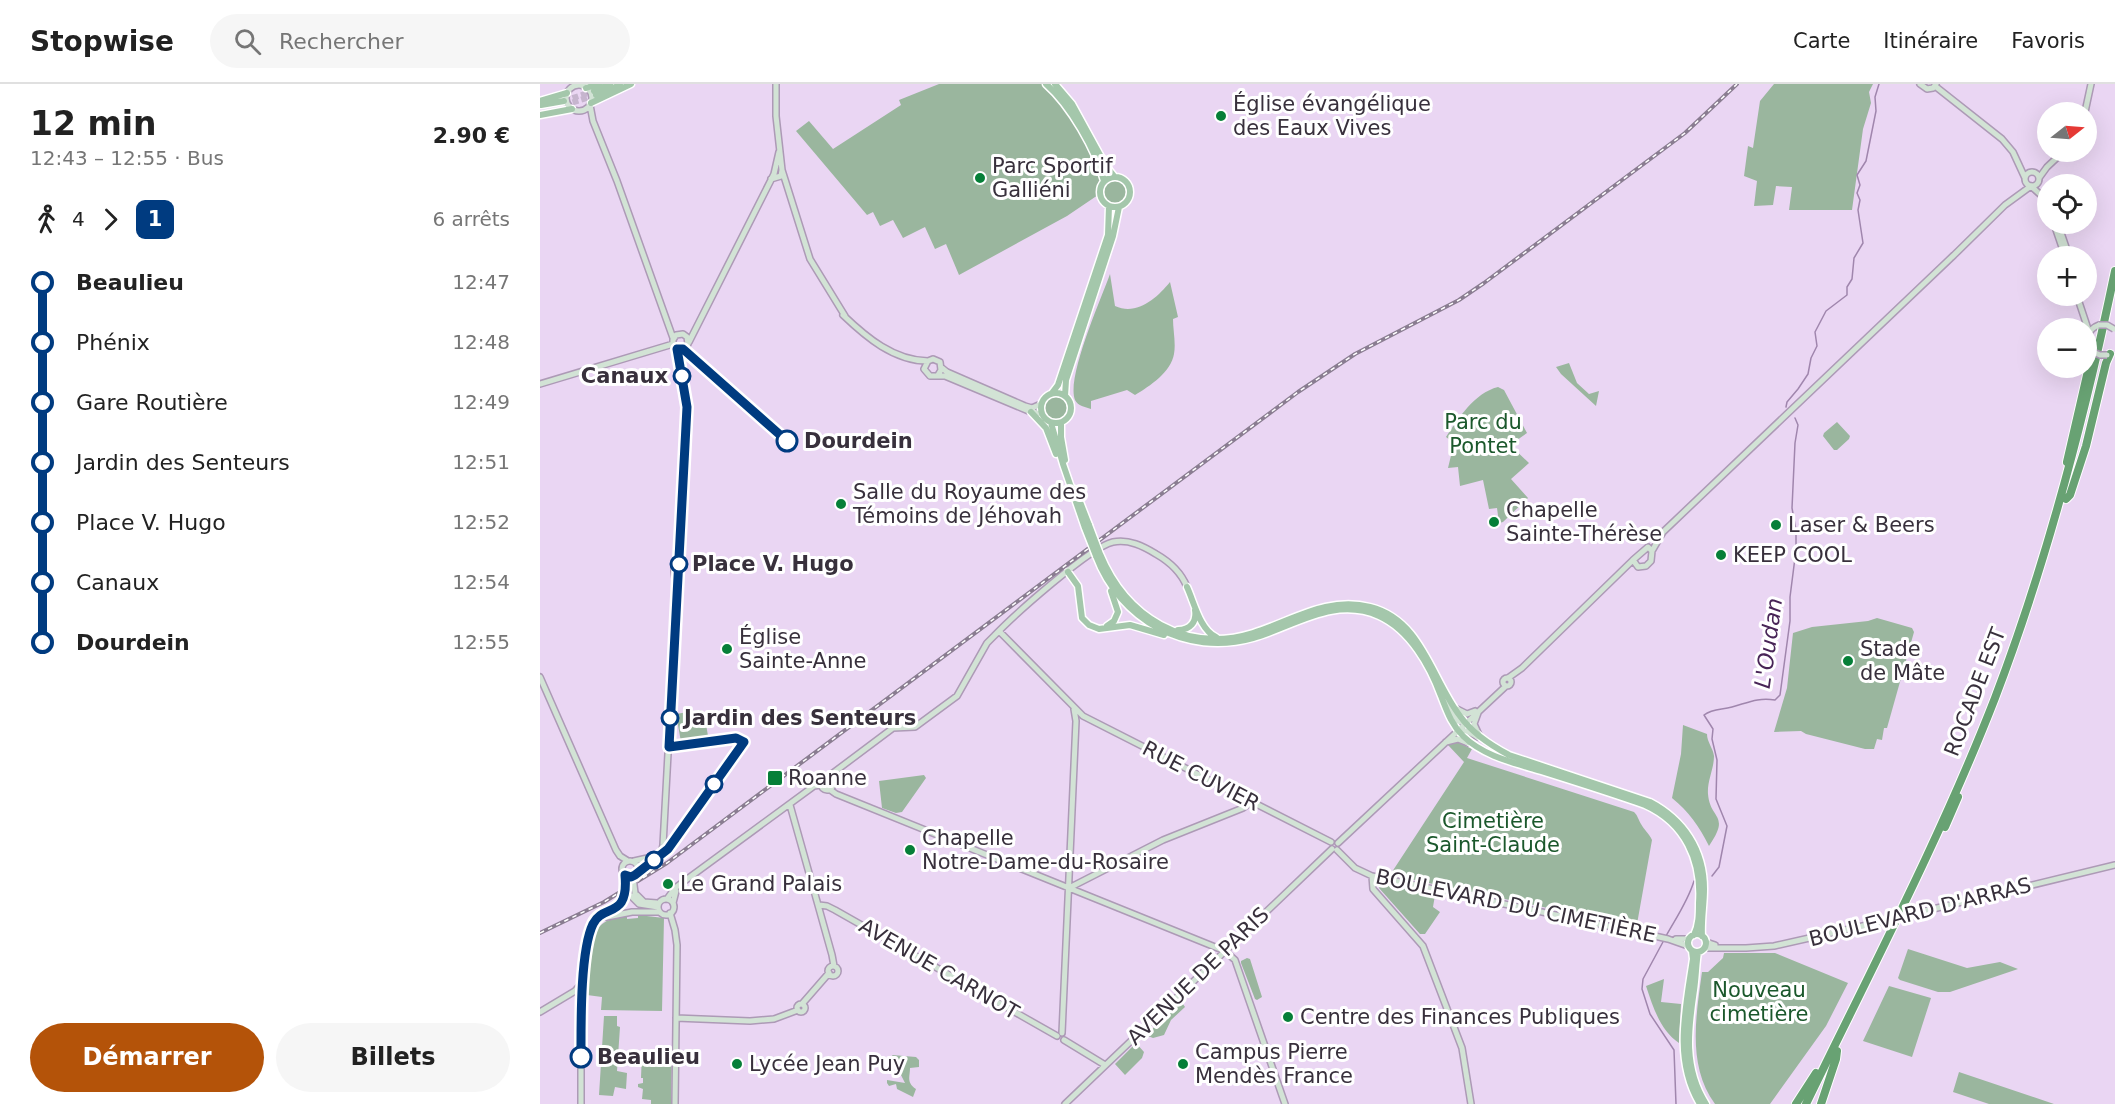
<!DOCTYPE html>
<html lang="fr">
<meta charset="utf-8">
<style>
:root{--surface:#fff;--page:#f6f6f6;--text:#222;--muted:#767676;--line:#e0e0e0;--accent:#b45309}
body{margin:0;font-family:"DejaVu Sans",sans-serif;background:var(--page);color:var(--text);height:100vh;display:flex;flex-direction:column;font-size:22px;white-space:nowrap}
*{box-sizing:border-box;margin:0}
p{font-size:20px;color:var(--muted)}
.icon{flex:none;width:33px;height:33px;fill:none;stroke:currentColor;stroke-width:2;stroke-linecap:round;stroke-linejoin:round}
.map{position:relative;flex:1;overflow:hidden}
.drawer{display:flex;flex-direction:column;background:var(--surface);width:540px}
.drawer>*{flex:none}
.badge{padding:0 12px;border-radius:9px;font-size:21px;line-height:39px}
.needle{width:39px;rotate:73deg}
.fabs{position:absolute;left:1497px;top:18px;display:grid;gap:12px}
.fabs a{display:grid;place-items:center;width:60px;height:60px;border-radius:50%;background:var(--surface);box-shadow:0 6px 24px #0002;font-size:30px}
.map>.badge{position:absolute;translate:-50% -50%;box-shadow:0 0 0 3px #fff}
.legs{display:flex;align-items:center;gap:9px;height:66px;padding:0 30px;font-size:20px}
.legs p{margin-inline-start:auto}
.overview{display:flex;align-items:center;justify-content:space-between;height:102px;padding:0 30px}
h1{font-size:33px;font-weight:600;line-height:45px}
.button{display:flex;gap:12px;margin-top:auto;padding:12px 30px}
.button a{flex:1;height:69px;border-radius:36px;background:var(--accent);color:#fff;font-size:24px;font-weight:600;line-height:69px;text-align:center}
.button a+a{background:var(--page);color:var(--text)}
ul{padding:0 30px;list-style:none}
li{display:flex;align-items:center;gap:21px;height:60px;font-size:22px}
li i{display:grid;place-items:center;width:9px;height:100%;margin:0 8px;background:currentColor}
li i::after{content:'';width:15px;height:15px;margin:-8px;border:4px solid;border-radius:50%;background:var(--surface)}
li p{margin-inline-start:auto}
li:first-child i{background:linear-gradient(#0000 50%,currentColor 0)}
li:last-child i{background:linear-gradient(currentColor 50%,#0000 0)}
header{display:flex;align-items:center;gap:36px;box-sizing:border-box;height:84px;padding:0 30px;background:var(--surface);border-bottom:2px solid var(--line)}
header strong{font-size:28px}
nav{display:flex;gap:33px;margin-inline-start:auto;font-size:21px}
.search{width:420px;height:54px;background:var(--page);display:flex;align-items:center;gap:15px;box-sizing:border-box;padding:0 21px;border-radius:33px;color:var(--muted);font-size:22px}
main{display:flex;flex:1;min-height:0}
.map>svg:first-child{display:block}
.green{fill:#9ab69e}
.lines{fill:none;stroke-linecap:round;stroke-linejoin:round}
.stream{stroke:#a086ad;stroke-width:1.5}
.primary-tunnel{stroke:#c6b5ce;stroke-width:6;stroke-dasharray:6 3;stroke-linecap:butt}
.secondary-casing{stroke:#ad9ab6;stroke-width:8}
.primary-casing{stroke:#fff;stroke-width:9}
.highway-casing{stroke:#fff;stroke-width:10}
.secondary{stroke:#d2e3d5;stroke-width:5}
.primary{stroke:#a4c7ab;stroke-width:6}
.highway{stroke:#68a273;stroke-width:8}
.rail-casing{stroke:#8a7d91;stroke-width:4}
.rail{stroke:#fff;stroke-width:1.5;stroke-dasharray:4.5;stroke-linecap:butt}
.secondary-bridge-casing{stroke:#ad9ab6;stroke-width:8;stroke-linecap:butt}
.primary-bridge-casing{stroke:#fff;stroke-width:9;stroke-linecap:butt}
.secondary-bridge{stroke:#d2e3d5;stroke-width:5}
.primary-bridge{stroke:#a4c7ab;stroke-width:6}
.line-1-casing{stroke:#fff;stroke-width:14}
.line-1{stroke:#003b80;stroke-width:9}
.poi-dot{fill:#067f38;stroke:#fff;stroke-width:2}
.stop-1-dot{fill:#fff;stroke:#003b80;stroke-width:3}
.labels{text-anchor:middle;stroke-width:6;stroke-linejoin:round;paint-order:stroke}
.poi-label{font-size:21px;fill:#38303c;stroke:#fff;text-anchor:start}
.stop-label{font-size:21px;font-weight:bold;fill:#38303c;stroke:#fff;text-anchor:start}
.park-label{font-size:21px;fill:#1b582c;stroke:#fff}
.street-label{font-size:21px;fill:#38303c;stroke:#fff}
.water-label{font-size:22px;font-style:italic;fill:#482457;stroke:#fff}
</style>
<header>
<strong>Stopwise</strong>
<div class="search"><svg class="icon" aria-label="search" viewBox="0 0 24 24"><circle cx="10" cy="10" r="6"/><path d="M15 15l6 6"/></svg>Rechercher</div>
<nav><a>Carte</a><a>Itinéraire</a><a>Favoris</a></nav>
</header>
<main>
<section class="drawer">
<div class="overview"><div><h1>12 min</h1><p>12:43 – 12:55 · Bus</p></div><b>2.90 €</b></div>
<div class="legs"><svg class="icon" aria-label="walk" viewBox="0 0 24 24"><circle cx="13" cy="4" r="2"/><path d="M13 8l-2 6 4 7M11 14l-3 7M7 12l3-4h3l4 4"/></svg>4<svg class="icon" aria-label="forward" viewBox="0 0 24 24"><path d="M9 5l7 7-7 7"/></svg><b class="badge" style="background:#003b80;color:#fff">1</b><p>6 arrêts</p></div>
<ul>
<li><i style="color:#003b80"></i><b>Beaulieu</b><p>12:47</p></li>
<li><i style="color:#003b80"></i><span>Phénix</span><p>12:48</p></li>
<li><i style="color:#003b80"></i><span>Gare Routière</span><p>12:49</p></li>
<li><i style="color:#003b80"></i><span>Jardin des Senteurs</span><p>12:51</p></li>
<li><i style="color:#003b80"></i><span>Place V. Hugo</span><p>12:52</p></li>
<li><i style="color:#003b80"></i><span>Canaux</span><p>12:54</p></li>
<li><i style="color:#003b80"></i><b>Dourdein</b><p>12:55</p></li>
</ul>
<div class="button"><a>Démarrer</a><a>Billets</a></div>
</section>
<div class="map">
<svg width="1575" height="1020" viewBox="0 0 1575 1020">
<rect width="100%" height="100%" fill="#ead6f3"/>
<path class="green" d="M399,0H504L529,28L561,92C562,99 557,104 558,111L527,132L419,191L406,160L395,165L385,143L363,154L353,136L340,142L333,128L327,131L256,47L269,37L293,65L361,21L359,16Z
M1234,0H1333L1329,8L1331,19L1323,45L1312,126H1249L1252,103L1236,102L1233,121L1214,122L1217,97L1204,92L1208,62L1213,64L1220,17Z
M562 107a13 13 0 1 1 26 0a13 13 0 1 1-26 0Z
M570,190L575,222C597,232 617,214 630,198L638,233L633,235C633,246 636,259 634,270C631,288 610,302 595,311L587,306L551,317V325C545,323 538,322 535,316C526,294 561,215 570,190Z
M1029,279L1037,299L1049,310L1059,307L1056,322L1021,290L1016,283Z
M958,303L964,306L987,349L970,361L989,379L971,395L988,414L963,438L959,439L957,424L949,425L943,396L920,402L918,383L908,384L914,359L906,353C918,335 934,309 958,303Z
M503 324a13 13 0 1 1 26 0a13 13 0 1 1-26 0Z
M1297,338L1310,352L1309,355L1297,366H1294L1283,352L1284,349Z
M1337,534L1372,544L1374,548L1347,644H1344L1342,656L1337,655L1334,665H1325L1266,650L1261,647L1234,648L1247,604L1253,549L1272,543L1328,537Z
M160,626L164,628L168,652L141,658L136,630Z
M1143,641L1167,650C1167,658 1173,664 1174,672C1174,685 1167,697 1168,710C1170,736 1191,730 1169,762C1159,742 1149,728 1132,714L1141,670Z
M911,658H917L932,665L927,674L1094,728C1098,732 1098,735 1101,740C1104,746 1109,749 1112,756L1097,840L1093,842L850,791L924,678L908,661Z
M384,691L386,694L362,728L356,729L342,724L339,697Z
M841,800L895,811L893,823L900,828L885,850H880L839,804Z
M98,831L124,834L122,927L61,926L62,913L47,911L54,849C63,836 72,834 87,832V835L98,834Z
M1368,865L1427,884L1460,878L1478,885L1410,908H1398L1360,896L1358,894Z
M1184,869H1235L1308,899L1286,942L1230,1020H1175C1147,982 1156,932 1162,888H1168L1183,874Z
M707,874L710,875L722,913L717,916L715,915L701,879V877Z
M1124,895L1121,918L1141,920L1139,959C1120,946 1113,923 1106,902Z
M1349,902L1391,914L1372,973L1323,957Z
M641,917L645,923L631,936L624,951L613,954L608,952L609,948Z
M64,932H77V942L80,943L77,987L87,989L86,1005L75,1003L73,1012L59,1011Z
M596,959L604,968L602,974L585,991L575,980Z
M102,968H132L131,1020H111V1016L102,1015L103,1005L98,1003V1000L103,999V994H101Z
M352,971L376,973L379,976V983L370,984C370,993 366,998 376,1005L373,1013L357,1005L356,1000L349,1002L347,999V996L365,999L360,989V984Z
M1419,988L1514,1020H1449L1413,1008Z"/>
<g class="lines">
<path class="stream" d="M1246,323L1247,318L1258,305L1268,290L1271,274L1277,262L1275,248L1286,227L1307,211V203L1312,195L1314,174L1323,159L1318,126L1320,116L1317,109L1320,101L1317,91L1326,77L1336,27L1335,13L1339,0
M1172,792L1179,783L1187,742L1176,715L1177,676L1172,655L1173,645L1164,631C1173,624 1181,626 1192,623C1207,619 1218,613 1235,616L1240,611L1250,537V513L1256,466V446L1252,424L1255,359L1258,341L1255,334
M1126,852C1136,834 1148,817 1154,797
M1124,856L1103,895L1102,905L1110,930L1134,966L1136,1020"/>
<path class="primary-tunnel" d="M24,17L54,7
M24,21L56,11"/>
<defs>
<path id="secondary" d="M1380,0L1387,5L1393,4L1396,0
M26 14a13 13 0 1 1 26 0a13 13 0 1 1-26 0Z
M1395,2L1462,55L1473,68L1485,94
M50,21L53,37L77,97L133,254
M1545,28L1551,0
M242,86L270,175L305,232
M1485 95a7 7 0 1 1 14 0a7 7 0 1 1-14 0Z
M1499,94L1507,83L1523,68
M231,95L241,92L242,86L236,32V0
M1492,103L1502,112L1508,126
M1514,140L1525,172
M1518,140L1529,172
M1412,173L1465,121L1491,102
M1537,212L1549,248
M303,231C326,253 354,277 388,277
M149,258L234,90L239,68
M1551,266C1544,255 1548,245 1559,241
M402,284L407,288L485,322L492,324L501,320
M398,291L401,286L400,278L393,275L388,277L384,285L390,292H405L491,328L502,330
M0,300L133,260
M1108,463L1112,467L1111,477L1106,482L1098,483L1093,476Z
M1112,467L1123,448L1414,171
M136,502L134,487L137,476
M459,547L543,632L791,758
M0,593L76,766L80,772L88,777
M963 598a4 4 0 1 1 8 0a4 4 0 1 1-8 0Z
M968,594L982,584L1093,476
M905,618L918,637L926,639
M917,625L927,630L935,627
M938,629L934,640L939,651
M917,646L927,647L938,653
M906,658L918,655L928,659
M289,694L293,689L353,644L375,643L417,612L447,559L454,552C473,532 550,463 573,458C589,455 603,462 616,470C630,478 641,488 647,503
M281 700a6 6 0 1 1 12 0a6 6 0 1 1-12 0Z
M289,705L296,710L685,867L695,876L745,1020
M250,721L292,871L294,882
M798,759L966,602
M797,766L815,784L832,792L1101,849L1128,855L1148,862
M82 785a8 8 0 1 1 16 0a8 8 0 1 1-16 0Z
M94,777L112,773
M98,788L121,770L123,761L147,323L137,265L133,261V256L136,251L143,250L147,253L148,260L144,265H137
M832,792L833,805L883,862L922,964L931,1020
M529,804L623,756L703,724L712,718
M95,809L104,818L117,819
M91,812L99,820L118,823
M127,815L135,804L274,702L281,701
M118 823a8 8 0 1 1 16 0a8 8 0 1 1-16 0Z
M133,819L136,807
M279,821L287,822L295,826L517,952
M130,829L135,846L137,861L135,1020
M1368,831L1575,781
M67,833L92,828H119
M1136,855H1149
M1166,858L1175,861
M1164,864H1206L1234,862L1349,836
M288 887a5 5 0 1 1 10 0a5 5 0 1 1-10 0Z
M262,920L289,889
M257 924a4 4 0 1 1 8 0a4 4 0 1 1-8 0Z
M0,928L35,907L42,899
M136,934L210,937L234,935L258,926
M522,949L536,637L534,625
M524,956L565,981
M41,1020V931L49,852L54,838L76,825L84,813
M525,1020L792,765"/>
<path id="primary" d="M506,0C530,21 556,66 564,97
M515,0L532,20L566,82L574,92
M46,4L59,0
M54,7L70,0
M56,11L80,1
M0,17L27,9
M51,19L91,0
M1,21L24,17
M0,31L32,25
M560 108a15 15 0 1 1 30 0a15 15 0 1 1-30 0Z
M501 324a15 15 0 1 1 30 0a15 15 0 1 1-30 0Z
M512,309L518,301L568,151L569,122
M525,312L526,296L573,152L579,123
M491,328L506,344L516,370
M511,339L523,380L545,444
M521,339V353L525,376
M535,405L549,441
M560,470C586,533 645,570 713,549C752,537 787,512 830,523C882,536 891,594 920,632C932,649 950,661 969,671L1110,718C1144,736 1164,766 1164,805C1164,821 1161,836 1162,852
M556,472C580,536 646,573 713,554C755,542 794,512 839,532C870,546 890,582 901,612C907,627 911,640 923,652C943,672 975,679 1001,687C1036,698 1071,709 1105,721C1145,739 1162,776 1159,819C1159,830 1159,841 1154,851
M528,488L538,502L542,534L549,541L559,545L590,541L624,551
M647,503C654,518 660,546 676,553
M567,542L574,537L578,528L571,507
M638,546C650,546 657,538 655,526
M1148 859a9 9 0 1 1 18 0a9 9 0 1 1-18 0Z
M1152,867L1153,875C1146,923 1133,976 1160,1020
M1158,868C1156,880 1156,893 1154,906C1148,946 1143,984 1166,1020"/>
<path id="highway" d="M1527,378L1551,274L1550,265
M1526,415L1530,411L1546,362L1566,279L1570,270
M1405,743L1418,713
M1256,1020L1276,989
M1266,1020C1331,886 1401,753 1455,614C1508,475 1545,332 1575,187
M1281,1020L1296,975L1297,967"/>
</defs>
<use href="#secondary" class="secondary-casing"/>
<use href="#primary" class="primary-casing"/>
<use href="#highway" class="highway-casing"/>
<use href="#secondary" class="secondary"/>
<use href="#primary" class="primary"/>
<use href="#highway" class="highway"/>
<defs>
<path id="rail" d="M0,849L64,818L127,779L758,308L815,270L919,216L944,199L1145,49L1197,0"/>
</defs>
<use href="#rail" class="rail-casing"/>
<use href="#rail" class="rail"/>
<defs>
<path id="secondary-bridge" d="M1559,241H1567L1574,245
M1553,268L1560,271H1567
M93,793L95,809
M84,813L85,791
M1349,836L1368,831"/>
<path id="primary-bridge" d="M549,441L560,470
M545,444L556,472"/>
</defs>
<use href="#secondary-bridge" class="secondary-bridge-casing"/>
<use href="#primary-bridge" class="primary-bridge-casing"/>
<use href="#secondary-bridge" class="secondary-bridge"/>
<use href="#primary-bridge" class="primary-bridge"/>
</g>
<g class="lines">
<defs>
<path id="line-1" d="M41,973C41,941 40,867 53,840C63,819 89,836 85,791L91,793L95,791L128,765L204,658L196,654L129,663L147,323L137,265H143L247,357"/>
</defs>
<use href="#line-1" class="line-1-casing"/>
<use href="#line-1" class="line-1"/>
</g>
<g class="poi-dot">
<circle cx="681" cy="32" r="6"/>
<circle cx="440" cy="94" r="6"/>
<circle cx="301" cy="420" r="6"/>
<circle cx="954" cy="438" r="6"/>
<circle cx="1236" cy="441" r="6"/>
<circle cx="1181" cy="471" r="6"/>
<circle cx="187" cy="565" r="6"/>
<circle cx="1308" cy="577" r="6"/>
<rect x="227" y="686" width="16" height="16" rx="3"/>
<circle cx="370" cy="766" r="6"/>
<circle cx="128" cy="800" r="6"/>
<circle cx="748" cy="933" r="6"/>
<circle cx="197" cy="980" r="6"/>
<circle cx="643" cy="980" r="6"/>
</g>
<g class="stop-1-dot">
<circle cx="142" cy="292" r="8"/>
<circle cx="247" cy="357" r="10"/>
<circle cx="139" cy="480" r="8"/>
<circle cx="130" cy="634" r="8"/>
<circle cx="174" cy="700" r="8"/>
<circle cx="114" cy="776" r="8"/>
<circle cx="41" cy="973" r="10"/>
</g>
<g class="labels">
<g class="poi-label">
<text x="693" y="27">Église évangélique<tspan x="693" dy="24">des Eaux Vives</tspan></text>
<text x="452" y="89">Parc Sportif<tspan x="452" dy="24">Galliéni</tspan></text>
<text x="313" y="415">Salle du Royaume des<tspan x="313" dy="24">Témoins de Jéhovah</tspan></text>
<text x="966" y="433">Chapelle<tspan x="966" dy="24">Sainte-Thérèse</tspan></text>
<text x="1248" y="448">Laser &amp; Beers</text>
<text x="1193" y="478">KEEP COOL</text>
<text x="199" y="560">Église<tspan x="199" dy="24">Sainte-Anne</tspan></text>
<text x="1320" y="572">Stade<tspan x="1320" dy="24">de Mâte</tspan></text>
<text x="248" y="701">Roanne</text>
<text x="382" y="761">Chapelle<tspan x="382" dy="24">Notre-Dame-du-Rosaire</tspan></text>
<text x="140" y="807">Le Grand Palais</text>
<text x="760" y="940">Centre des Finances Publiques</text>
<text x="655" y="975">Campus Pierre<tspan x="655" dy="24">Mendès France</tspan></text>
<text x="209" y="987">Lycée Jean Puy</text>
</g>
<g class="stop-label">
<text x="128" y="299" text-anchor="end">Canaux</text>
<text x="264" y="364">Dourdein</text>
<text x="152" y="487">Place V. Hugo</text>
<text x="144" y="641">Jardin des Senteurs</text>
<text x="57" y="980">Beaulieu</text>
</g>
<g class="park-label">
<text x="943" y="345">Parc du<tspan x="943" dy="24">Pontet</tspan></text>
<text x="953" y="744">Cimetière<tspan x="953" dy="24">Saint-Claude</tspan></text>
<text x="1219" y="913">Nouveau<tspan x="1219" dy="24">cimetière</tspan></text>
</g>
<g class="street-label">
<text transform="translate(1435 608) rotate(-69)" y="7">ROCADE EST</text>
<text transform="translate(661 692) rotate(27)" y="7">RUE CUVIER</text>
<text transform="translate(976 822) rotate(12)" y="7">BOULEVARD DU CIMETIÈRE</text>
<text transform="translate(1380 828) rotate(-14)" y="7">BOULEVARD D'ARRAS</text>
<text transform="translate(399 885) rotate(30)" y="7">AVENUE CARNOT</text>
<text transform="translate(658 892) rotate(-44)" y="7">AVENUE DE PARIS</text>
</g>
<g class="water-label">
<text transform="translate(1228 559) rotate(-82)" y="8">L'Oudan</text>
</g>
</g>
</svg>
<div class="fabs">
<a><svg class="needle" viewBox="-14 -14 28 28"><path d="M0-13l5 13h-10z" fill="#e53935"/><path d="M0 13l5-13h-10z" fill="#767676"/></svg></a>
<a><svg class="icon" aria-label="locate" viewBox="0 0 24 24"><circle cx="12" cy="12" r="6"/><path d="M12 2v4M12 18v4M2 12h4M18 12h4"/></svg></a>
<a>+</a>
<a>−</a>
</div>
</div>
</main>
